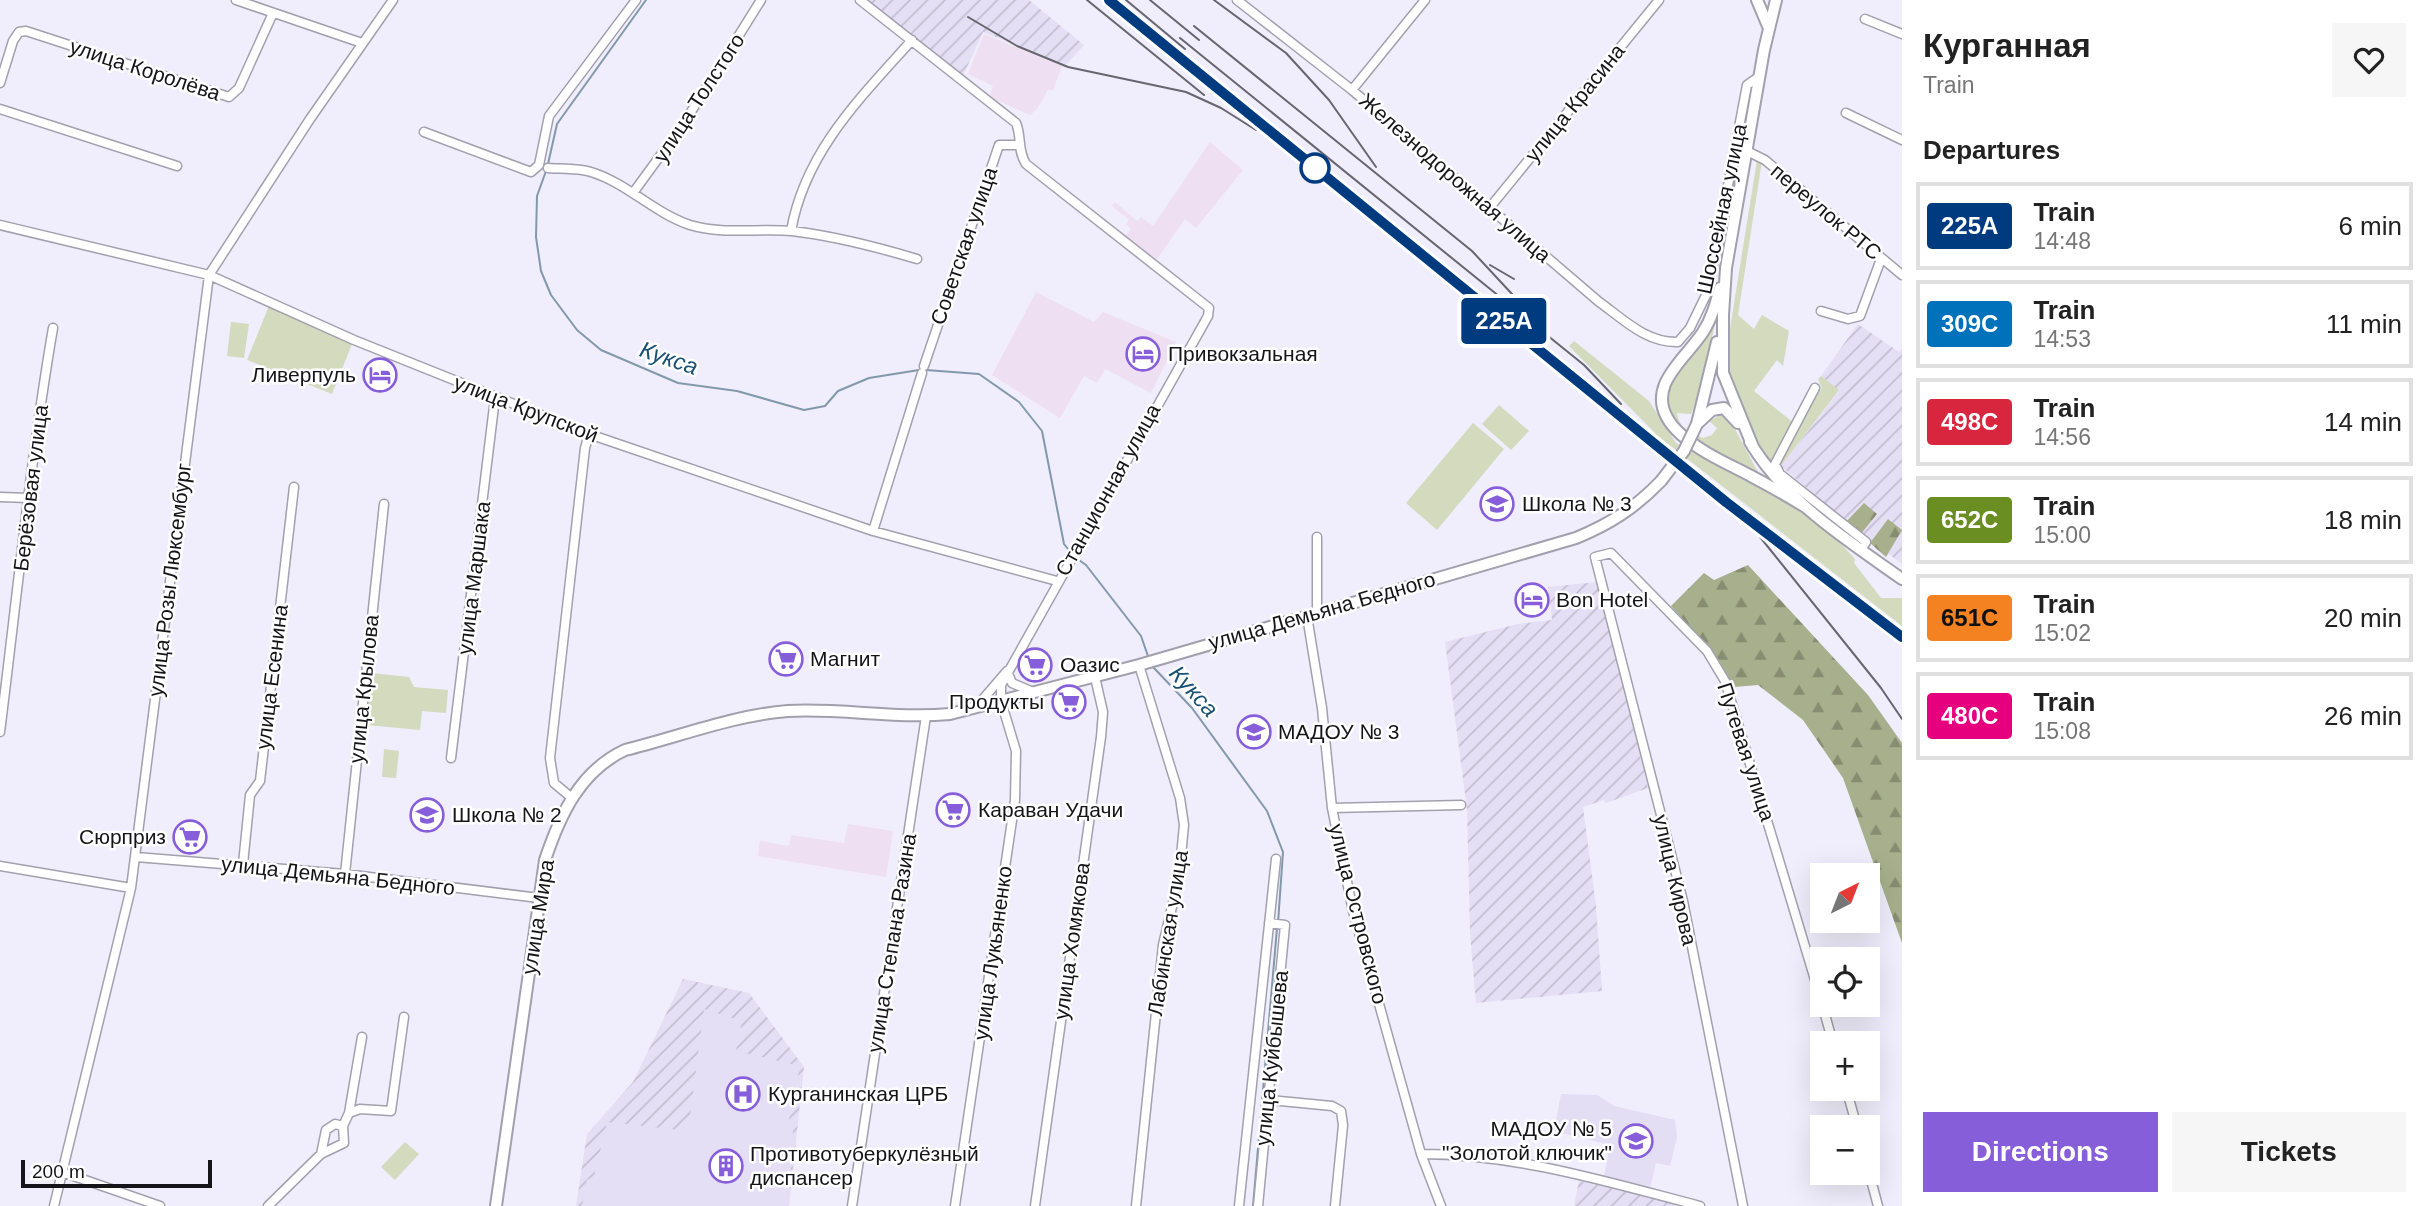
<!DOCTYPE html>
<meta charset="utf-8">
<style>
:root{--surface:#fff;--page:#f6f6f6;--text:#222;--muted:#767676;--line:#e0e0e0;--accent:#875ed9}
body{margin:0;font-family:Helvetica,sans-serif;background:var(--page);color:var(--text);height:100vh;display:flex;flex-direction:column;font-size:26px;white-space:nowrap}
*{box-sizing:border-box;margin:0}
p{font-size:23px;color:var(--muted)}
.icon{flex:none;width:38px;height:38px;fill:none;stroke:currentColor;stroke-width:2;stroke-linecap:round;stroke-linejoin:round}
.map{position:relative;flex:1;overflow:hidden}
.side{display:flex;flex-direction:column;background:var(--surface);width:525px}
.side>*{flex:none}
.badge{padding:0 14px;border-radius:5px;font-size:24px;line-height:46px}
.needle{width:46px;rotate:42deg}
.buttons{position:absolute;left:1810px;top:863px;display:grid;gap:14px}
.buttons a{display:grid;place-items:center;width:70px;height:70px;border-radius:0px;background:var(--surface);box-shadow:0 7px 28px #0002;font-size:35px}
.scale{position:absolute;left:21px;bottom:18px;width:191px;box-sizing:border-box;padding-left:7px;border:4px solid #151419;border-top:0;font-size:19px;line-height:24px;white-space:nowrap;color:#151419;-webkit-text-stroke:5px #fff;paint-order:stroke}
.map>.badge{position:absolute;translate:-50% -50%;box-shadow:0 0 0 4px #fff}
h2{padding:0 21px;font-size:26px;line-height:63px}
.round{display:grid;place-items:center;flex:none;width:74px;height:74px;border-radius:0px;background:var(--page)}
.headline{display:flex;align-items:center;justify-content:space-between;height:119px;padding:0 21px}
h1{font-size:33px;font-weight:700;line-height:52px}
.cta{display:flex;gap:14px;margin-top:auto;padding:14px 21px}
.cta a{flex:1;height:80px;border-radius:0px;background:var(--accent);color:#fff;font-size:28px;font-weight:700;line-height:80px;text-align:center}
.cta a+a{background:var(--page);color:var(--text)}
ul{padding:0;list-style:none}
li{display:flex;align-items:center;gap:21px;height:88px;margin:0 14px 10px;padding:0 7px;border:4px solid var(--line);border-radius:0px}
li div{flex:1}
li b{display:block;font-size:26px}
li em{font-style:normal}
li .badge{min-width:77px;font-weight:700;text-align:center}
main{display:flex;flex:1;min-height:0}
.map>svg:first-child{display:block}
.commercial{fill:#efdff2}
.industrial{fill:url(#industrial-furrows)}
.education{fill:#e3def3}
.built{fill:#e4dff5}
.green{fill:#d4dabd}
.forest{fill:url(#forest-firs)}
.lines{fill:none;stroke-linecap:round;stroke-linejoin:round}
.stream{stroke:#8299ab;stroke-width:2}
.minor-casing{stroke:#a3a0ae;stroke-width:11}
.major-casing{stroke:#a3a0ae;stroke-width:14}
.minor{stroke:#fff;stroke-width:8}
.major{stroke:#fff;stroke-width:10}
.rail{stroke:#67666e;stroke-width:2}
.major-bridge-casing{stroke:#a3a0ae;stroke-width:14;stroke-linecap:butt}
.major-bridge{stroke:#fff;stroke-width:10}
.line-casing{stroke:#fff;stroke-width:16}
.line{stroke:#003b80;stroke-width:10}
.stop-dot{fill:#fff;stroke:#003b80;stroke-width:3.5}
.labels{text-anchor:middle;stroke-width:5;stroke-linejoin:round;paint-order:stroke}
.street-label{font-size:21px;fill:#151419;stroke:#fff}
.poi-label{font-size:21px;fill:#151419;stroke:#fff;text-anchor:start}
.water-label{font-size:23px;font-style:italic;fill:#185172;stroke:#fff}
</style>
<main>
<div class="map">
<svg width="1902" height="1206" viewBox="0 0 1902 1206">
<defs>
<pattern id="industrial-furrows" width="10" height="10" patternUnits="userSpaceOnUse" patternTransform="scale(1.75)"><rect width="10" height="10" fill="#e4dff5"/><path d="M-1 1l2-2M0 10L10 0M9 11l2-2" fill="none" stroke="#c3bed1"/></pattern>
<pattern id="forest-firs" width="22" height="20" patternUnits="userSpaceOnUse" patternTransform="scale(1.75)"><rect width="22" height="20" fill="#a8af8c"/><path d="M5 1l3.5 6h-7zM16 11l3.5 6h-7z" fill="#888d72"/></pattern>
</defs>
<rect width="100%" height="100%" fill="#f0edfc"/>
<path class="commercial" d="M984,34L1062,66L1053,90H1048L1037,109L1030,115L989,97L993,86L968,74Z
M1210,142L1243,170L1196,228L1185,219L1155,262L1125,237L1131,229L1126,224L1129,220L1112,206L1115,202L1137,221L1141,217L1153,226Z
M1036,292L1094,322L1103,312L1176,342L1151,393L1105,369L1097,383L1084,376L1060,418L992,375Z
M848,824L893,831L886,877L758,856L760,841L789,846L791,835L844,843Z"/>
<path class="industrial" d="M865,0H1029L1084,45L1066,65L983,32L962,78Z
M1858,324L1899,352L1902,348V564L1845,521L1781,466L1839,391L1821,376Z
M1597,582L1648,788L1606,803L1604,800L1583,807L1596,906L1602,991L1476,1003L1470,933L1467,809L1445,642L1518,624L1552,620L1548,587Z
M683,979L749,993L804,1067L789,1206H576L587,1134L633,1082Z
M1579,1181L1664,1200L1687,1206H1574Z"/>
<path class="education" d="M1561,1094L1597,1095L1614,1106L1675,1120L1677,1137L1670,1166L1656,1163L1650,1188L1604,1176L1610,1145L1554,1131Z"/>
<path class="built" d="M704,1009L742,1021L736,1051L800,1066L787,1129L793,1131L789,1206H582L587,1180L594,1176L607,1122L688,1131Z"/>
<path class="green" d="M1757,160L1762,161L1738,315L1754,329L1762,315L1789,331L1783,366L1777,360L1754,391L1795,424L1822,388L1818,379L1821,376L1839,390L1781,466L1770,465C1749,432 1733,398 1725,360Z
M269,306L352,344L332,394L247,360Z
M1716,319L1700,392L1691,414L1677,413C1678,428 1691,432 1703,438L1712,435L1717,428L1709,421L1723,414L1729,418L1760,476C1733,462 1647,427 1669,385C1681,361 1704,343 1716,319Z
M231,322L249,324L244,358L227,356Z
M1574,341L1649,401L1676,443L1802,511L1832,534L1855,559L1854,563L1881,598H1902V626L1658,436L1569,346Z
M1499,405L1529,431L1511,450L1482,424Z
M1473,423L1504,449L1437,530L1406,503Z
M372,673L409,677L414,687L448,690L446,713L422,711L420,730L367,725Z
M384,749L399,751L396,778L382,777Z
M405,1142L419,1154L395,1180L381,1167Z"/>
<path class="forest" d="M1864,503L1877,514L1860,535L1845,523Z
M1888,519L1902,530L1886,557L1870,543Z
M1748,565L1868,695L1902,743V943L1843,778L1803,720L1758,685L1734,687L1718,659L1671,606L1704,573L1714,580Z"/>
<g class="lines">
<path class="stream" d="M548,164L557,124L646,0
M546,171L537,196L536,237L541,271L551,295L577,330L601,350L678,383L737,391L804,410L825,406L838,391L869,378L919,370
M926,370L979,374L1019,402L1042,431L1064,544L1072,554
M1076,558L1086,565L1141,636L1149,659
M1153,667L1192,708L1267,811L1283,852L1278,923
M1253,1206L1277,928"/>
<defs>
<path id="minor" d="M236,0L362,43
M860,0L1016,123C1022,137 1017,150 1026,164L1209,308L1208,316L1001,685V701L1016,751L1015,800L955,1206
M1237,0L1352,90L1598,301C1623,319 1646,343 1678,342L1690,328L1708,291L1747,85L1760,76
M1865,19L1902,34
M0,83L13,41L19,32L26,31L229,97L239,88L273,13
M1352,90L1425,0
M0,109L177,166
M1846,113L1902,140
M424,132L531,172L539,165L549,116L636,0
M1749,152L1765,160L1902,275
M548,168C562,169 578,168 591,172C627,183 654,213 690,225C723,235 758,228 792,231C834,236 877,247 917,259
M633,193L684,123L761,0
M1491,206L1659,0
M0,225L209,275L354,340L589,434L873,531L1057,581
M791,231C805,152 860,98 912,40
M1821,311L1848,319L1860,316L1881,259
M924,366L999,145H1018
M1815,388L1775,464L1780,474L1866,542L1861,550
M0,497L28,498
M873,531L922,373
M1317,612V537
M1307,616L1322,708L1332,808L1353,911L1421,1154L1441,1206
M977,706L1007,671L1012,683L1033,692
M0,732C17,597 30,462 53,328
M451,758L495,398
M572,798L554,783L550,758L585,448L589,434
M1332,808L1461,805
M136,857L345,874L539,898
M243,864L250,795L260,781L294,487
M0,866L131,888
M345,874L384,504
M1822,1004L1833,1043
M1846,1088L1857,1127
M1269,1100L1332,1106L1341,1111L1343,1125L1335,1206
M349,1113L362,1037
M321,1154L326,1130L335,1124L343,1126
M1421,1154C1517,1154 1608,1182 1700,1206
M1867,1165L1878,1206
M62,1172L160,1206
M54,1206L131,888L209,275L310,119L393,0
M268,1206L321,1154L344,1143L343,1126L349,1113L360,1109L391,1111L404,1017
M852,1206L926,716
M1035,1206L1101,737L1103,712L1095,677
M1136,1206L1163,945L1179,877L1184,825L1180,798L1139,665
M1239,1206L1276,859
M1258,1206L1285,925L1269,923
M1743,1206L1683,901L1595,557L1611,553L1707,651L1725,681L1822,1003"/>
<path id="major" d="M1757,0L1768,26
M1720,288C1716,303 1712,318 1703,332C1692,349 1673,365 1665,384C1646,431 1720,459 1751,476C1770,486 1789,497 1807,508
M1697,424L1712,410L1724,408L1738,423
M1697,424L1717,342
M1750,442C1785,501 1847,540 1902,579
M1753,447L1723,373V315L1726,268L1764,50L1776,0
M496,1206L545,860C560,815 580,771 625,750C678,737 734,715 788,711C842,708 896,719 950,714L1139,665L1576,538C1610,524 1635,508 1661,481"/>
</defs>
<use href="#minor" class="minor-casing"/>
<use href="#major" class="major-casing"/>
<use href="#minor" class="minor"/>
<use href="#major" class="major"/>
<path class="rail" d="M1087,0L1204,95
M1109,0L1726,502L1902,637
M1126,0L1185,49
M1150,0L1199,40
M1214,0L1286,53L1329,100L1376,167
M968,17L1017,46L1068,67L1186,92L1221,108L1256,130
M1194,26L1472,251L1512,294
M1180,38L1584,365L1621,404
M1490,265L1514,279
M1760,537L1881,688L1902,719"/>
<defs>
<path id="major-bridge" d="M1661,481L1684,451L1697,424"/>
</defs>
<use href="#major-bridge" class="major-bridge-casing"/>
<use href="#major-bridge" class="major-bridge"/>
</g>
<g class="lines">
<defs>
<path id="line" d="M1109,0L1726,502L1902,637"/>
</defs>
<use href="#line" class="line-casing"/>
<use href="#line" class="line"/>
</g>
<defs>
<symbol id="hotel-ring" viewBox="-11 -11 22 22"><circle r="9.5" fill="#fff" stroke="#875ed9" stroke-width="1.5"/><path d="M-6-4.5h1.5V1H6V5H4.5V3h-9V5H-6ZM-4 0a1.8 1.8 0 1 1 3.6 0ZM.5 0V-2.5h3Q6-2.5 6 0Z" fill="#875ed9"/></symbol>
<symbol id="school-ring" viewBox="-11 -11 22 22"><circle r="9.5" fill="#fff" stroke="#875ed9" stroke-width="1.5"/><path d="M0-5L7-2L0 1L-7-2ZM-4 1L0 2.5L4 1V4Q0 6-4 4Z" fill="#875ed9"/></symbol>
<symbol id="supermarket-ring" viewBox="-11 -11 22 22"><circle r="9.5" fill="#fff" stroke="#875ed9" stroke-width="1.5"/><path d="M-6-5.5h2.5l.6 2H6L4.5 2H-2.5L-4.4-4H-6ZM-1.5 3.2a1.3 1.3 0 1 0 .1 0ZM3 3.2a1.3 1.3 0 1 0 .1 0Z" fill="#875ed9"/></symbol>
<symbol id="hospital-ring" viewBox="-11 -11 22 22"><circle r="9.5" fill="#fff" stroke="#875ed9" stroke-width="1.5"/><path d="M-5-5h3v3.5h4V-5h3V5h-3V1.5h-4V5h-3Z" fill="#875ed9"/></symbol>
<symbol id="building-ring" viewBox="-11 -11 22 22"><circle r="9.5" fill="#fff" stroke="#875ed9" stroke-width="1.5"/><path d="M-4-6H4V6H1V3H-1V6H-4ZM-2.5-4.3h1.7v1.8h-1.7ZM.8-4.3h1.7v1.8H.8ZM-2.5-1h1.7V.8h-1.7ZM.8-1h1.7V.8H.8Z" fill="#875ed9"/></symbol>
</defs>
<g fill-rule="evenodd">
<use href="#hotel-ring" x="1124" y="335" width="38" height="38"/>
<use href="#hotel-ring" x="361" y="356" width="38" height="38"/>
<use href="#school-ring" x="1478" y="485" width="38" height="38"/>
<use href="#hotel-ring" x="1513" y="581" width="38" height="38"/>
<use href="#supermarket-ring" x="767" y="640" width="38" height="38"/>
<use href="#supermarket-ring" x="1016" y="646" width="38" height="38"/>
<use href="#supermarket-ring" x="1050" y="683" width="38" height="38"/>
<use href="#school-ring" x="1235" y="713" width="38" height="38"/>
<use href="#supermarket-ring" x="934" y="791" width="38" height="38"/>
<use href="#school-ring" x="408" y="796" width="38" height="38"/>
<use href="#supermarket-ring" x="171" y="818" width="38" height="38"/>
<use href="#hospital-ring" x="724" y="1075" width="38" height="38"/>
<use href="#school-ring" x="1617" y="1122" width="38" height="38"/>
<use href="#building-ring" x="707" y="1147" width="38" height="38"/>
</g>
<circle class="stop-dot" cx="1315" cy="168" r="14"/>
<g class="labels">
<g class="street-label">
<text transform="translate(145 70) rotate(18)" y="7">улица Королёва</text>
<text transform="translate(699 98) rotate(-57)" y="7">улица Толстого</text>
<text transform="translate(1575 103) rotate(-51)" y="7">улица Красина</text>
<text transform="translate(1455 178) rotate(41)" y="7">Железнодорожная улица</text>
<text transform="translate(1722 209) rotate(-78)" y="7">Шоссейная улица</text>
<text transform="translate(1826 212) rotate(40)" y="7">переулок РТС</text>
<text transform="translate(964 246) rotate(-71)" y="7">Советская улица</text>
<text transform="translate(526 409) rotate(21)" y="7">улица Крупской</text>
<text transform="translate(31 488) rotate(-83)" y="7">Берёзовая улица</text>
<text transform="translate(1108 490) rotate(-61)" y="7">Станционная улица</text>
<text transform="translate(474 578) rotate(-83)" y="7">улица Маршака</text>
<text transform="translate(170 580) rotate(-83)" y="7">улица Розы Люксембург</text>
<text transform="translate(1322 611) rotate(-16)" y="7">улица Демьяна Бедного</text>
<text transform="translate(272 677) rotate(-83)" y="7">улица Есенина</text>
<text transform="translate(364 689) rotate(-84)" y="7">улица Крылова</text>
<text transform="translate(1746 752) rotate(72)" y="7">Путевая улица</text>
<text transform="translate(338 876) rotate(6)" y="7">улица Демьяна Бедного</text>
<text transform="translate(1675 880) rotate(77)" y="7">улица Кирова</text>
<text transform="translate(1358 914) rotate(76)" y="7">улица Островского</text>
<text transform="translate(538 917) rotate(-81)" y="7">улица Мира</text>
<text transform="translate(1168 933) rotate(-81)" y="7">Лабинская улица</text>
<text transform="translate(1072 941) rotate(-82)" y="7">улица Хомякова</text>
<text transform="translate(892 943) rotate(-81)" y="7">улица Степана Разина</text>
<text transform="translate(993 953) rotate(-82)" y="7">улица Лукьяненко</text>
<text transform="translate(1272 1058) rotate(-84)" y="7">улица Куйбышева</text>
</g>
<g class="poi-label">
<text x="1168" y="361">Привокзальная</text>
<text x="356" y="382" text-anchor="end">Ливерпуль</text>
<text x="1522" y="511">Школа № 3</text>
<text x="1556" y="607">Bon Hotel</text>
<text x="810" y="666">Магнит</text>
<text x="1060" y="672">Оазис</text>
<text x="1044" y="709" text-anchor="end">Продукты</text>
<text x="1278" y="739">МАДОУ № 3</text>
<text x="978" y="817">Караван Удачи</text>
<text x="452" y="822">Школа № 2</text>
<text x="166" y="844" text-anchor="end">Сюрприз</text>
<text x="768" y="1101">Курганинская ЦРБ</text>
<text x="1612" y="1136" text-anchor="end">МАДОУ № 5<tspan x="1612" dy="24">"Золотой ключик"</tspan></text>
<text x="750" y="1161">Противотуберкулёзный<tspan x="750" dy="24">диспансер</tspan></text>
</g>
<g class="water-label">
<text transform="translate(669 358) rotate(19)" y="8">Кукса</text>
<text transform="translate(1194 691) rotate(48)" y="8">Кукса</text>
</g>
</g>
</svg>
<div class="buttons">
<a><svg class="needle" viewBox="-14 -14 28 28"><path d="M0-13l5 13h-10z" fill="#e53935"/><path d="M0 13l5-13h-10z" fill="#767676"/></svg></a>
<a><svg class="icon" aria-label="locate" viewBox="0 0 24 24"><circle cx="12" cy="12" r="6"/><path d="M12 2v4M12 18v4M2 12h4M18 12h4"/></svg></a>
<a>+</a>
<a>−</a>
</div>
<div class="scale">200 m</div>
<b class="badge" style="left:1504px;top:321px;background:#003b80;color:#fff">225А</b>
</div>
<section class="side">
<div class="headline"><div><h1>Курганная</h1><p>Train</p></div><a class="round"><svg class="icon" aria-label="heart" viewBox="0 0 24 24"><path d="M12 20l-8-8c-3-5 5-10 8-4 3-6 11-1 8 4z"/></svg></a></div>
<h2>Departures</h2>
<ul>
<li><span class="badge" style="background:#003b80;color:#fff">225А</span><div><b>Train</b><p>14:48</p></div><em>6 min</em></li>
<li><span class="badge" style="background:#0072bc;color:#fff">309С</span><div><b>Train</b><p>14:53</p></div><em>11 min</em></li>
<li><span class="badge" style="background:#d7263d;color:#fff">498С</span><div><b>Train</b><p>14:56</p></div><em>14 min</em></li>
<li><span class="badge" style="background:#6b8e23;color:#fff">652С</span><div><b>Train</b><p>15:00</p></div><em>18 min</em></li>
<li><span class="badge" style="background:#f58220;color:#111">651С</span><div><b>Train</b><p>15:02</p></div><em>20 min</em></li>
<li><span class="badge" style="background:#e6007e;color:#fff">480С</span><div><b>Train</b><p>15:08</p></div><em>26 min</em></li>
</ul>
<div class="cta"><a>Directions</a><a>Tickets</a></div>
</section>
</main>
